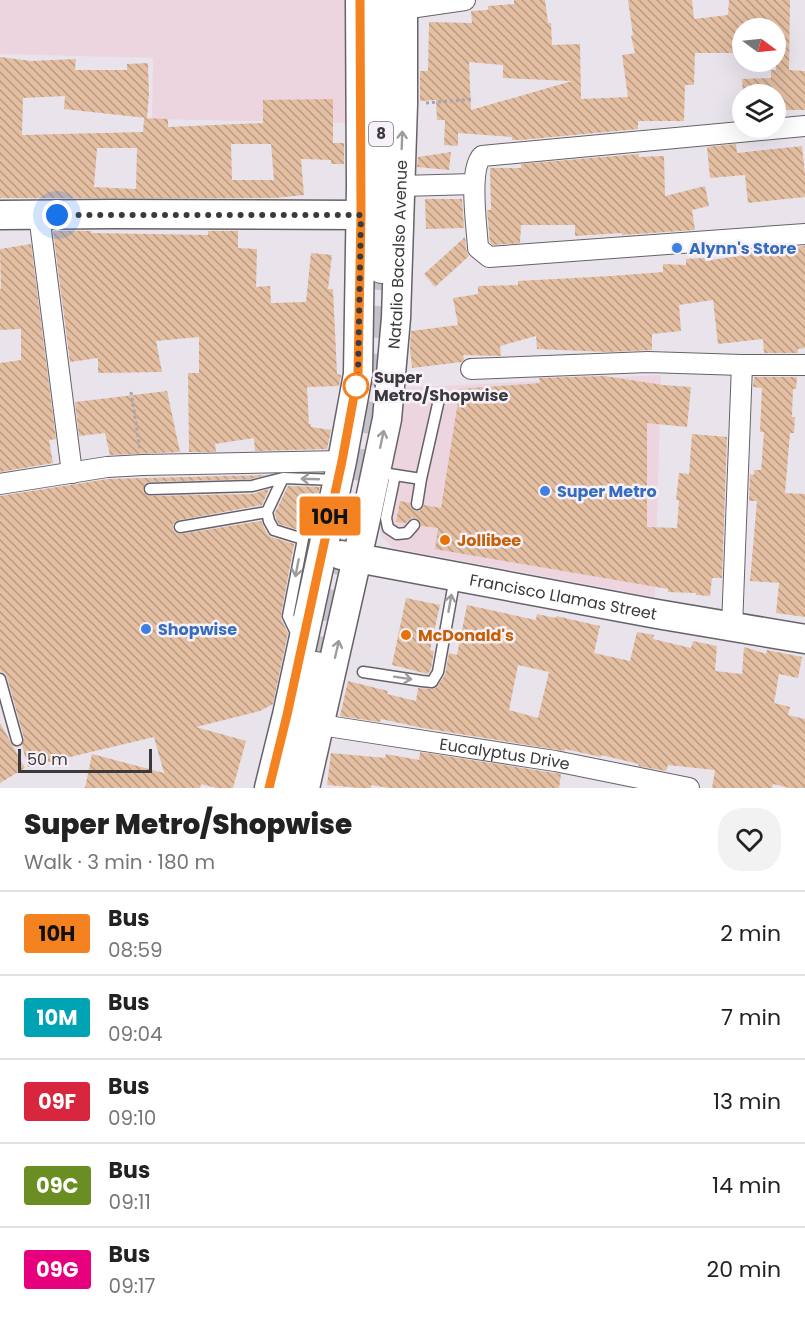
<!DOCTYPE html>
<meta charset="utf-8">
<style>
:root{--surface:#fff;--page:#f2f2f2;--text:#222;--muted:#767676;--line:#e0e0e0}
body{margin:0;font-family:Poppins,sans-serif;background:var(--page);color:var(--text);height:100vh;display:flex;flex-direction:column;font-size:22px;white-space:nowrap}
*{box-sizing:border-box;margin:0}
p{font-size:20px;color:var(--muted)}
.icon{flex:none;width:33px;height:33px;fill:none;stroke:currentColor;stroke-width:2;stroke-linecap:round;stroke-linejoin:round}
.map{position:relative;height:788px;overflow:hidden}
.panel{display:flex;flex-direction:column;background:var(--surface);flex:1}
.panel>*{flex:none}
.badge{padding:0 12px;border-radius:4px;font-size:21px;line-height:39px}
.needle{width:39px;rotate:105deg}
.buttons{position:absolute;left:732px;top:18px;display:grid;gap:12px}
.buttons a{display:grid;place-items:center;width:54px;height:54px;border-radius:50%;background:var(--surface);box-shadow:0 6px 24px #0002;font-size:30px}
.scale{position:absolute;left:18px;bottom:15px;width:134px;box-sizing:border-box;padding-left:6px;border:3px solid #3b393c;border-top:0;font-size:16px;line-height:21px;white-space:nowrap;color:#3b393c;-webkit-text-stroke:4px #f7f1f9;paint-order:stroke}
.you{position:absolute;width:30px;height:30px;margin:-15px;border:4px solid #fff;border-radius:50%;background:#1a73e8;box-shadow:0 0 0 9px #1a73e833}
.map>.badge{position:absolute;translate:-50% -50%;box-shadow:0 0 0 3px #fff}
.round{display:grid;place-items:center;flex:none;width:63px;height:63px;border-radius:24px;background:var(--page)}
.summary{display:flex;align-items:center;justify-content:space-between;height:102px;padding:0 24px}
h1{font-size:28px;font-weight:800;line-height:45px}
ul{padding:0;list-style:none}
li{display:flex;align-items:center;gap:18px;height:84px;padding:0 24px;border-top:2px solid var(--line)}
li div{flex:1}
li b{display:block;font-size:22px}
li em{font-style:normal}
li .badge{min-width:66px;font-weight:700;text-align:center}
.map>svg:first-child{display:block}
.commercial{fill:#edd5df}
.building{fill:url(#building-back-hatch);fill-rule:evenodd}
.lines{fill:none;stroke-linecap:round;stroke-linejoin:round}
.primary-tunnel{stroke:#c6c2c9;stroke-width:32;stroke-dasharray:32 16;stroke-linecap:butt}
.lane-casing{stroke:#676269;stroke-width:13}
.street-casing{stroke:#676269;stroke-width:22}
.secondary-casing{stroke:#676269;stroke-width:31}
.primary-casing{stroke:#676269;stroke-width:34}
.path{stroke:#a8a4aa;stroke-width:3;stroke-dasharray:3 3;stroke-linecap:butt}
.lane{stroke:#fff;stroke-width:10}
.street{stroke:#fff;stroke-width:20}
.secondary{stroke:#fff;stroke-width:28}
.primary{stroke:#fff;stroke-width:32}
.oneway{stroke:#9d9c9e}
.line-casing{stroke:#fff;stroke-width:14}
.line{stroke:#f58220;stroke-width:9}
.walk{stroke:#3b393c;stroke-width:6;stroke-dasharray:0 10.8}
.shop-dot{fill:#3f7fe0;stroke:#f7f1f9;stroke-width:2}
.stop-dot{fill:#fff;stroke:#f58220;stroke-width:3}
.food-dot{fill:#e8710a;stroke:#f7f1f9;stroke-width:2}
.labels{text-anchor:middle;stroke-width:5;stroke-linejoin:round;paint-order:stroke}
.shield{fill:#f7f1f9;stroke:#737075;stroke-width:1.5}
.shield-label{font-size:15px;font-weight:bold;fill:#3b393c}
.shop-label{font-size:16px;font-weight:bold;fill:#366cbe;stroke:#f7f1f9;text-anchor:start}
.street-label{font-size:16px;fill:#3b393c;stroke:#f7f1f9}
.stop-label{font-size:16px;font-weight:bold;fill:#3b393c;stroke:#f7f1f9;text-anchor:start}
.food-label{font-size:16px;font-weight:bold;fill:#c56008;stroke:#f7f1f9;text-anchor:start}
</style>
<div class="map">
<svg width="805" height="788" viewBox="0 0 805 788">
<defs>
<pattern id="building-back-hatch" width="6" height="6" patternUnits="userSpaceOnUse" patternTransform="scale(1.5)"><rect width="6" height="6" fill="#e3bea1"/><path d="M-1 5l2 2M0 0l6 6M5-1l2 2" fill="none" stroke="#b99b84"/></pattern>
</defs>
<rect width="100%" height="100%" fill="#e9e4ec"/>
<path class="commercial" d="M0,0H348L347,123L152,119L153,58L0,54Z
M661,375L655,597L393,548L381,536L379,507L400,388Z"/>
<path class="building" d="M514,0H545L548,23H551L552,45L580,44L581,99L628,97L622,55L635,53L631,36L633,35L628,0H692L694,19L728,15L729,0H790L789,70L805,71V110H776V94H743L742,79L771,78V70H776V28H742V53H695L694,85H685L684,121H638V129L520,140H512V137L458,133V146L444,145L445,120H437L436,100L420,101V71H428L429,22L472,23L471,11L488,10V6L514,4ZM469,62L503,65V78L572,81L471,110Z
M0,57L31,61L76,59L75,70H127V64L148,63L149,95L147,118L64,109L65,96L23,98L22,135L143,132L144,118L168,119V127L263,123V100L333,99V143H344V164H331V160L301,159L304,195L275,198H0ZM231,144H271L274,180H232ZM97,148H137L136,189L94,187Z
M736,144L737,153L802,146L805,175V197L748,203L745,175L710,178L707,147Z
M451,152L449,170L417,167L418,157Z
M639,154V157L664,156L665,196L705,186L709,206L692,210L695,230L622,235V233L575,236V225H521L520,243L493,245L490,242L487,210H491L490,168H521V164Z
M425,199H462L464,228L426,229Z
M53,231H91V233L208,235V231H238V248L257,249L256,287L270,286L271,303L306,302L311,253L332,255L328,289H333L337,374L341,375L339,386L307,387L309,424H311V427L331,430L327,449L255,451L254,438L215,444L216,452H189L188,373H199V337L156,341L162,372L98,373V358L70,362Z
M465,237L466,249L469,256L435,287L424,274Z
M31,244L56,439L49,440L53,463L0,472V363L21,360V329L0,330V289H1L0,249Z
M805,246V348L798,349V353H764L763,339L718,344L713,300L679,305L681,331L652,334V350L608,352L537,349L536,336L500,346L501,356L463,355L464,360L462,362L412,368L410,349L411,331L458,325L453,298L478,294V286L518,285V281L611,276L663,272V264L686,265V259L705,258V261L751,254L750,251Z
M604,376L663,385L691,387L687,427L647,423V527L677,528L679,500H676L679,473L689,474L692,434L727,437L722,578H712L710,596L696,595V593L668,592V589L435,549L438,528L421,526L419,520L415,518H411L406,523L396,522L400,501L410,503V507L415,511H420L424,505L441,508L460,389L540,383L539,378Z
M754,377H797L796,389H793L792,417H795L794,433H790L785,493L805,494V617L776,613L779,583L750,581L757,501H749L750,474L754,475V470H761L764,432H760L762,388L753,387Z
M167,391L180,452L110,455L105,433L79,436L75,402Z
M266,475L251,479L150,482L146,483L143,489L144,493L150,496L252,494L269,489L262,505L179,520L173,524V529L177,534H181L261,521L267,534L271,537L294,544L281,615V619L288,633L273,704L260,711L196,727L246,741L233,788H216L201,784L200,788H85L92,754L164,773L154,737L28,767L22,745L24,738L7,677L5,673L1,672L0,669V496L108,479Z
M288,486L320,487L309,535L305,532L279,524L276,518L275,513Z
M406,598L440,605L430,650L434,651L431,669L428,674L392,665Z
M467,605L536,620L537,614L556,618V616L600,626L594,653L630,661L637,632L654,635L653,639L691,648L693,641L717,646L715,671L742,674L744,647L766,654L767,650L802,657L798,678L779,674L774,703L790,707L788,715L805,719V788H790L773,784L772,788H712L715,770L668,765L666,771L638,766L639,764L601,755V757L565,749V751L423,728L381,719L380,722L340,716L348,681L388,691L387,694L416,701L418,688L431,689L436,688L445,675L449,653L457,655ZM518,665L549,672L538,718L509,710Z
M0,723L25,768L0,783Z
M420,752L561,774L559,788H389L371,785V788H360L327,785L331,753L385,758L386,754L419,760Z"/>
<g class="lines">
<path class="primary-tunnel" d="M316,668L351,509L373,381L382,267"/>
<defs>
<path id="lane" d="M376,472L421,479L440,395
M395,475L386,518L388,528L397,534L407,533L414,525
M283,478L267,512L269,521L274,530L303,539L288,616L298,637
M150,489L252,486L283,478L337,480
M417,504L421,479
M180,527L267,512
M363,672L422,681L432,682L438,672L455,577
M0,679L17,740"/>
<g id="street">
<path d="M403,9L465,0"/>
<path d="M805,126L482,156C468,171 477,227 478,248L489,257L805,234"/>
<path d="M401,186L474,184"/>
<path d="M39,215L72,473"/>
<path d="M471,369L648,362L742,365H805"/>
<path d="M0,484L107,467L143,465L342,461"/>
<path d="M732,627L742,365"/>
<path id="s1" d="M321,725L555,761L689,788"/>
</g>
<g id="secondary">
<path d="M0,215L112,214L361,215"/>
<path id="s2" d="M341,555L657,614L805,639"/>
<path d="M269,788L287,715L342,461L358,374L361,186L360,0"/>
<path id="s3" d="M305,788L365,523L387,419L396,318L403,104V0"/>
</g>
<path id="primary" d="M382,267L381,185L383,0
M287,788L316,668"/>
</defs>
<use href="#lane" class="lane-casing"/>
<use href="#street" class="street-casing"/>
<use href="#secondary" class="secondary-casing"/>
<use href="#primary" class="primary-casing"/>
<path class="path" d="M426,103L474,99
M131,392L140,449"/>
<use href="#lane" class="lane"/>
<use href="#street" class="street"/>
<use href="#secondary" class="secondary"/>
<use href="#primary" class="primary"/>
</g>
<defs><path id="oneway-shaft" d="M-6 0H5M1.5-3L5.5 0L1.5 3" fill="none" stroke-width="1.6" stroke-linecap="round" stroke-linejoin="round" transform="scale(1.5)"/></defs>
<g class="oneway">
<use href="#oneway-shaft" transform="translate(402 140) rotate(-88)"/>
<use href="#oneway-shaft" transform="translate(382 439) rotate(-78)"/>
<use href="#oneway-shaft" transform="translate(310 479) rotate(-178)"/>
<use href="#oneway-shaft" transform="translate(297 568) rotate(101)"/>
<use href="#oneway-shaft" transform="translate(450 603) rotate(-80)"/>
<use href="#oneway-shaft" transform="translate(337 649) rotate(-77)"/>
<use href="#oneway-shaft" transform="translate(403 678) rotate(9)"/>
</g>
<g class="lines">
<defs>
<path id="line" d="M269,788L287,715L342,461L358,374L361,215L360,0"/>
</defs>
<use href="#line" class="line-casing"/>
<use href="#line" class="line"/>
<path class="walk" d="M57,215H361L358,374L354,394L356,386"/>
</g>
<g class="shop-dot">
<circle cx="677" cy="248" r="6"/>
<circle cx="545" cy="491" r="6"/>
<circle cx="146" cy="629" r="6"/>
</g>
<circle class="stop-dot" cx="356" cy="386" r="12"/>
<g class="food-dot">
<circle cx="445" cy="540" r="6"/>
<circle cx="406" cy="635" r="6"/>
</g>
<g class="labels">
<rect class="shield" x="369" y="122" width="24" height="24" rx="4.5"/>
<g class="shield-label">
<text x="381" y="139">8</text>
</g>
<g class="shop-label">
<text x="689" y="254">Alynn's Store</text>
<text x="557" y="497">Super Metro</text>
<text x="158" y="635">Shopwise</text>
</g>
<g class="street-label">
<text dy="6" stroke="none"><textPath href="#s3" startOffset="543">Natalio Bacalso Avenue</textPath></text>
<text dy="6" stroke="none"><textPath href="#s2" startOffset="226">Francisco Llamas Street</textPath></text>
<text dy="6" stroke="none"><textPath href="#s1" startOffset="186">Eucalyptus Drive</textPath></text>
</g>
<g class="stop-label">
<text x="374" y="383">Super<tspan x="374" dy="18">Metro/Shopwise</tspan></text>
</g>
<g class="food-label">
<text x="457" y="546">Jollibee</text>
<text x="418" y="641">McDonald's</text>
</g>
</g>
</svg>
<div class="buttons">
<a><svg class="needle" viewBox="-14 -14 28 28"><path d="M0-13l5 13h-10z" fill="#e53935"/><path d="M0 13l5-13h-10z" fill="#767676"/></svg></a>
<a><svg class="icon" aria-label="layers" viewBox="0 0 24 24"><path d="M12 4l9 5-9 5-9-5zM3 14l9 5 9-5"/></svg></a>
</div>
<div class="scale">50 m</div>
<div class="you" style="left:57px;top:215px"></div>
<b class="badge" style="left:330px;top:516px;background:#f58220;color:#111">10H</b>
</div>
<section class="panel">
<div class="summary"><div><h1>Super Metro/Shopwise</h1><p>Walk · 3 min · 180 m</p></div><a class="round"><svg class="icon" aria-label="heart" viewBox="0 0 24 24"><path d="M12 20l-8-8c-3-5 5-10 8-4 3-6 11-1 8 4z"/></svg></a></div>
<ul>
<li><span class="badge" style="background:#f58220;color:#111">10H</span><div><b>Bus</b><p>08:59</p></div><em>2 min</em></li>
<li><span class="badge" style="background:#00a3b4;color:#fff">10M</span><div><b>Bus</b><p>09:04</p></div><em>7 min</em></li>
<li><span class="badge" style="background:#d7263d;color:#fff">09F</span><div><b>Bus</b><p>09:10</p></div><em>13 min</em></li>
<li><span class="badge" style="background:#6b8e23;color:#fff">09C</span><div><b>Bus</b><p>09:11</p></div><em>14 min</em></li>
<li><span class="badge" style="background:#e6007e;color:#fff">09G</span><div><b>Bus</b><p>09:17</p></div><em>20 min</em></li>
</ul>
</section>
